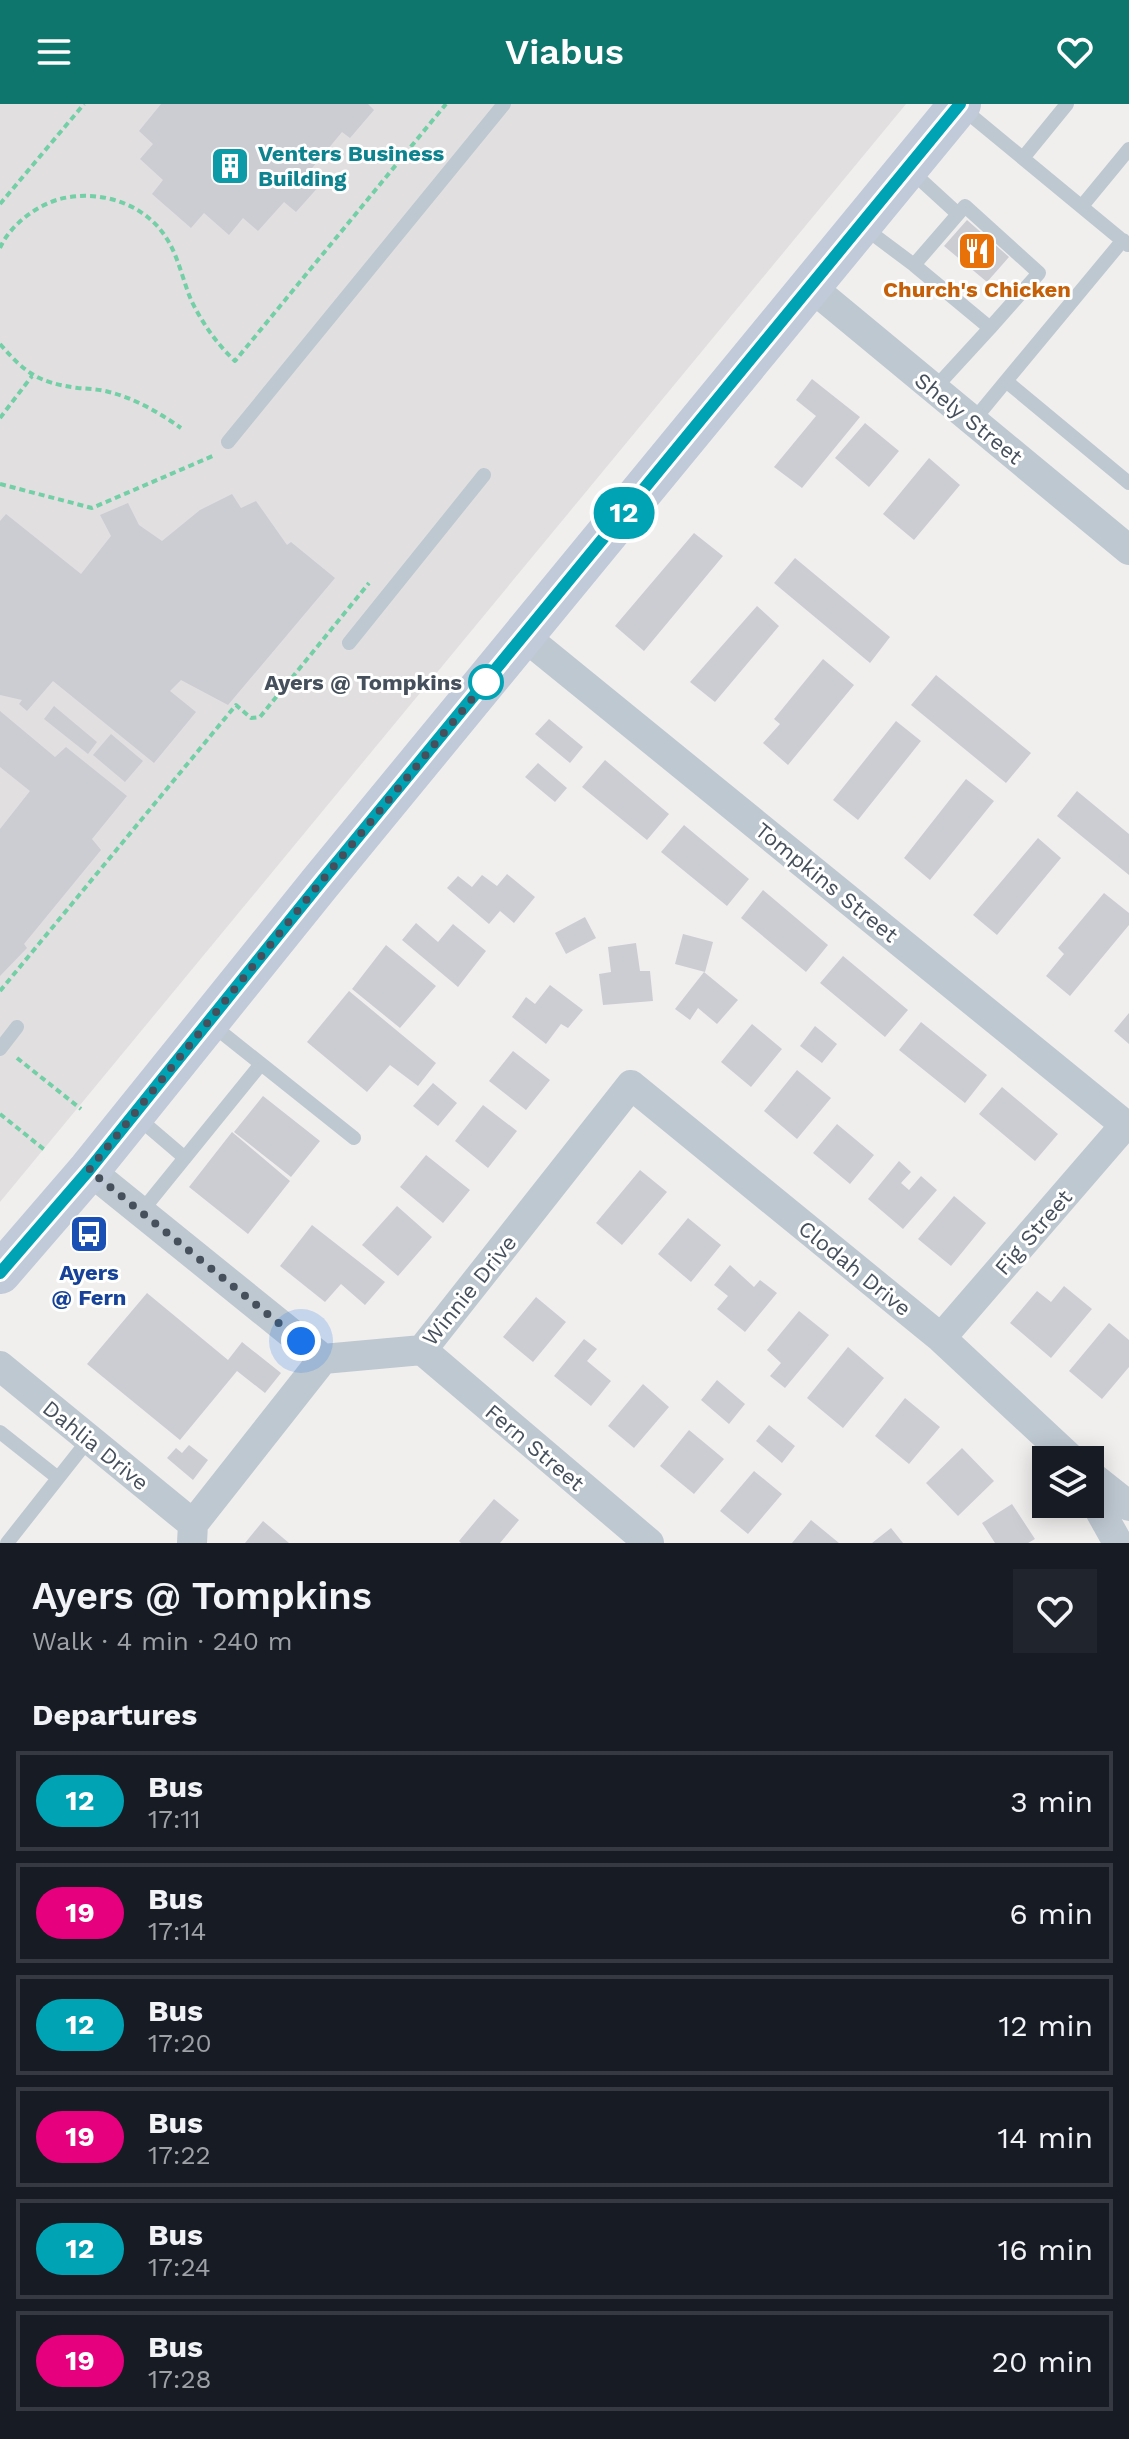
<!DOCTYPE html>
<meta charset="utf-8">
<style>
:root{--surface:#171b24;--page:#20242c;--text:#f1f3f6;--muted:#9ea1a6;--line:#363941;--accent:#0f766e}
body{margin:0;font-family:"Work Sans",sans-serif;background:var(--page);color:var(--text);height:100vh;display:flex;flex-direction:column;font-size:30px;white-space:nowrap}
*{box-sizing:border-box;margin:0}
p{font-size:26px;color:var(--muted)}
.icon{flex:none;width:44px;height:44px;fill:none;stroke:currentColor;stroke-width:2;stroke-linecap:round;stroke-linejoin:round}
.map{position:relative;height:1439px;overflow:hidden}
.drawer{display:flex;flex-direction:column;background:var(--surface);flex:1}
.drawer>*{flex:none}
.badge{padding:0 16px;border-radius:26px;font-size:28px;line-height:52px}
.tools{position:absolute;left:1032px;top:1342px;display:grid;gap:16px}
.tools a{display:grid;place-items:center;width:72px;height:72px;border-radius:0px;background:var(--surface);box-shadow:0 4px 20px #0003;font-size:40px}
.you{position:absolute;width:40px;height:40px;margin:-20px;border:6px solid #fff;border-radius:50%;background:#1a73e8;box-shadow:0 0 0 12px #1a73e833}
.map>.badge{position:absolute;translate:-50% -50%;box-shadow:0 0 0 4px #fff}
h2{padding:0 32px;font-size:30px;line-height:72px}
.round{display:grid;place-items:center;flex:none;width:84px;height:84px;border-radius:0px;background:var(--page)}
.summary{display:flex;align-items:center;justify-content:space-between;height:136px;padding:0 32px}
h1{font-size:38px;font-weight:600;line-height:60px}
ul{padding:0;list-style:none}
li{display:flex;align-items:center;gap:24px;height:100px;margin:0 16px 12px;padding:0 16px;border:4px solid var(--line);border-radius:0px}
li div{flex:1}
li b{display:block;font-size:30px}
li em{font-style:normal}
li .badge{min-width:88px;font-weight:700;text-align:center}
header{display:flex;justify-content:space-between;align-items:center;height:104px;padding:0 32px;background:var(--accent);color:#fff;font-size:36px;font-weight:600}
.map>svg:first-child{display:block}
.education{fill:#e2dfe0}
.building{fill:#cbcdd3}
.lines{fill:none;stroke-linecap:round;stroke-linejoin:round}
.path{stroke:#72cfa6;stroke-width:4;stroke-dasharray:6 4;stroke-linecap:butt}
.service{stroke:#bec8d1;stroke-width:14}
.minor{stroke:#bec8d1;stroke-width:30}
.secondary{stroke:#c0cad8;stroke-width:42}
.line-casing{stroke:#fff;stroke-width:18}
.line{stroke:#00a3b4;stroke-width:12}
.walk{stroke:#46505c;stroke-width:8;stroke-dasharray:0 14.4}
.stop-dot{fill:#fff;stroke:#00a3b4;stroke-width:4}
.labels{text-anchor:middle;stroke-width:6;stroke-linejoin:round;paint-order:stroke}
.culture-label{font-size:22px;font-weight:bold;fill:#0d838f;stroke:#fff;text-anchor:start}
.food-label{font-size:22px;font-weight:bold;fill:#c56008;stroke:#fff}
.street-label{font-size:22px;fill:#46505c;stroke:#fff}
.stop-label{font-size:22px;font-weight:bold;fill:#46505c;stroke:#fff;text-anchor:end}
.transit-label{font-size:22px;font-weight:bold;fill:#164399;stroke:#fff}
</style>
<header><svg class="icon" aria-label="menu" viewBox="0 0 24 24"><path d="M4 6h16M4 12h16M4 18h16"/></svg>Viabus<svg class="icon" aria-label="heart" viewBox="0 0 24 24"><path d="M12 20l-8-8c-3-5 5-10 8-4 3-6 11-1 8 4z"/></svg></header>
<div class="map">
<svg width="1129" height="1439" viewBox="0 0 1129 1439">
<rect width="100%" height="100%" fill="#f1eeee"/>
<path class="education" d="M0,0H906L0,1098Z"/>
<path class="building" d="M161,0H368L374,6L350,34L342,28L308,69L321,80L296,108L284,98L258,127L243,114L229,131L204,109L191,124L152,90L163,76L140,55L153,40L139,27Z
M967,116L1009,153L987,178L944,142Z
M812,275L860,313L802,384L774,363L816,312L796,296Z
M865,319L899,347L869,383L835,354Z
M929,354L960,381L914,436L883,410Z
M232,390L241,404L256,397L287,441L291,438L335,474L228,601L181,576L170,587L196,608L154,659L53,577L27,607L19,600L22,596L0,591V417L6,410L81,470L111,432L100,411L128,399L139,421L162,437L200,406Z
M694,429L723,452L644,547L615,522Z
M795,454L890,533L870,559L774,479Z
M757,502L779,522L715,598L690,578Z
M823,555L854,581L788,661L763,639L780,620L774,615Z
M936,571L1031,649L1006,679L911,601Z
M54,602L97,638L88,650L44,615Z
M0,607L55,653L66,643L127,692L92,735L101,746L24,840L27,844L0,872V725L30,687L0,663Z
M549,615L583,643L570,659L535,630Z
M896,617L921,637L858,716L833,696Z
M111,630L143,657L125,678L93,651Z
M605,656L669,710L647,736L582,683Z
M538,659L567,684L555,698L525,673Z
M966,675L994,697L930,776L904,754Z
M1077,687L1129,730V771L1057,712Z
M684,721L749,775L727,802L661,748Z
M1038,734L1061,754L997,831L973,811Z
M507,770L535,793L514,819L500,807L489,820L447,784L458,772L472,783L482,771L497,782Z
M763,786L828,841L806,868L741,814Z
M1104,789L1129,809V821L1070,892L1046,872L1064,850L1058,844Z
M585,813L596,834L566,850L555,829Z
M416,819L438,838L453,820L486,847L458,883L402,836Z
M683,830L713,838L705,868L675,860Z
M636,839L640,867H650L653,897L603,901L599,870L611,868L608,843Z
M386,841L436,882L400,924L352,885Z
M843,852L908,906L885,933L820,879Z
M704,868L738,896L717,920L698,904L690,916L675,905Z
M550,881L583,906L568,924L561,920L546,940L512,913L526,893L535,900Z
M349,887L436,959L418,982L390,961L367,988L307,938Z
M1129,909V940L1114,927Z
M921,918L987,971L965,999L899,946Z
M752,920L782,945L751,983L721,958Z
M815,922L837,940L822,959L800,942Z
M513,947L550,976L526,1006L489,977Z
M797,966L831,994L797,1035L764,1007Z
M433,979L457,999L438,1022L413,1002Z
M1002,983L1058,1030L1035,1057L979,1010Z
M263,992L320,1037L291,1073L234,1028Z
M483,1001L517,1027L488,1064L455,1037Z
M837,1020L874,1051L850,1080L813,1049Z
M232,1028L290,1077L248,1130L189,1083Z
M426,1051L470,1086L443,1119L400,1083Z
M899,1057L911,1068L901,1079L909,1086L921,1072L937,1086L903,1125L868,1095Z
M640,1066L667,1088L622,1141L596,1119Z
M954,1092L986,1119L951,1162L918,1135Z
M397,1102L432,1133L398,1172L362,1141Z
M688,1114L721,1141L691,1178L658,1150Z
M312,1121L385,1178L365,1201L341,1180L325,1198L280,1162Z
M730,1161L754,1183L760,1176L777,1189L745,1228L717,1205L728,1192L714,1181Z
M1064,1182L1092,1205L1051,1254L1010,1219L1037,1187L1051,1198Z
M147,1189L228,1256L242,1238L281,1269L265,1289L237,1267L180,1336L87,1260Z
M536,1193L566,1218L533,1258L503,1233Z
M799,1207L829,1231L785,1284L770,1272L781,1259L767,1246Z
M1109,1219L1129,1236V1263L1102,1295L1069,1267Z
M584,1235L597,1245L587,1257L611,1277L591,1302L554,1272Z
M848,1243L884,1274L843,1324L807,1294Z
M717,1276L745,1300L729,1320L701,1296Z
M643,1280L669,1303L634,1344L608,1322Z
M905,1294L940,1323L909,1360L875,1332Z
M769,1321L795,1342L782,1359L756,1337Z
M689,1326L724,1355L694,1390L660,1362Z
M189,1341L208,1356L193,1376L167,1354L176,1344L182,1349Z
M962,1344L994,1377L958,1412L926,1379Z
M754,1367L782,1390L748,1430L720,1407Z
M494,1395L519,1416L500,1439H461L459,1437Z
M1012,1400L1035,1435L1028,1439H995L982,1419Z
M811,1416L839,1439H792Z
M263,1417L289,1439H245Z
M891,1424L903,1439H872Z"/>
<g class="lines">
<path class="path" d="M0,100L84,0
M0,144C10,121 37,101 60,95C99,85 145,99 167,135C179,154 183,178 192,198C203,220 217,240 235,257L446,0
M0,240C25,269 39,279 78,284C88,285 99,285 109,288C134,294 160,309 181,324
M0,314L32,272
M0,380L92,404L215,351
M0,887L236,601L251,614L260,613L369,479
M17,954L81,1005
M0,1010L46,1047"/>
<path class="service" d="M962,4L1128,141
M1023,54L1067,0
M911,67L958,110
M1082,102L1129,45
M862,122L914,161L990,224L934,285
M1123,136L1006,277L1129,379
M914,161L965,102L1039,169L990,224
M973,317L1006,277
M228,338L504,0
M349,539L484,371
M211,920L354,1034
M0,945L17,923
M137,1013L185,1054
M141,1108L261,960
M0,1328L58,1374
M7,1439L89,1335"/>
<path class="minor" d="M810,182L1129,446
M524,532L1129,1024
M89,1066L323,1255
M941,1234L1125,1021
M422,1246L649,1439
M0,1262L193,1420
M1090,1371L1129,1402
M1090,1389L1118,1439
M192,1439L193,1420L323,1255L422,1246L631,981L941,1234L1072,1356"/>
<path class="secondary" d="M0,1169L89,1066L320,779L960,0"/>
</g>
<g class="lines">
<defs>
<path id="line" d="M0,1169L89,1066L320,779L960,0"/>
</defs>
<use href="#line" class="line-casing"/>
<use href="#line" class="line"/>
<path class="walk" d="M301,1237L89,1066L320,779L486,578"/>
</g>
<defs>
<symbol id="building-square" viewBox="-11 -11 22 22"><rect x="-9" y="-9" width="18" height="18" rx="4" fill="#0f9aa8" stroke="#fff"/><path d="M-4-6H4V6H1V3H-1V6H-4ZM-2.5-4.3h1.7v1.8h-1.7ZM.8-4.3h1.7v1.8H.8ZM-2.5-1h1.7V.8h-1.7ZM.8-1h1.7V.8H.8Z" fill="#fff"/></symbol>
<symbol id="restaurant-square" viewBox="-11 -11 22 22"><rect x="-9" y="-9" width="18" height="18" rx="4" fill="#e8710a" stroke="#fff"/><path d="M-5-6h1v4h1v-4h1v4h1v-4h1v5L-1.5 .5V6h-2V.5L-5-1ZM5-6V6H3V1.5H1.5Q1.5-4 5-6Z" fill="#fff"/></symbol>
<symbol id="bus-square" viewBox="-11 -11 22 22"><rect x="-9" y="-9" width="18" height="18" rx="4" fill="#1a4fb4" stroke="#fff"/><path d="M-5-6H5V4H4V6H2V4H-2V6H-4V4H-5ZM-3.5-4V0h7V-4ZM-3.5 1.2v1.5H-2V1.2ZM2 1.2v1.5H3.5V1.2Z" fill="#fff"/></symbol>
</defs>
<g fill-rule="evenodd">
<use href="#building-square" x="208" y="40" width="44" height="44"/>
<use href="#restaurant-square" x="955" y="125" width="44" height="44"/>
<use href="#bus-square" x="67" y="1108" width="44" height="44"/>
</g>
<circle class="stop-dot" cx="486" cy="578" r="16"/>
<g class="labels">
<g class="culture-label">
<text x="258" y="57">Venters Business<tspan x="258" dy="25">Building</tspan></text>
</g>
<g class="food-label">
<text x="977" y="193">Church's Chicken</text>
</g>
<g class="street-label">
<text transform="translate(969 314) rotate(39)" y="8">Shely Street</text>
<text transform="translate(827 778) rotate(39)" y="8">Tompkins Street</text>
<text transform="translate(1033 1128) rotate(-49)" y="8">Fig Street</text>
<text transform="translate(855 1164) rotate(39)" y="8">Clodah Drive</text>
<text transform="translate(469 1186) rotate(-51)" y="8">Winnie Drive</text>
<text transform="translate(96 1341) rotate(39)" y="8">Dahlia Drive</text>
<text transform="translate(535 1343) rotate(40)" y="8">Fern Street</text>
</g>
<g class="stop-label">
<text x="462" y="586">Ayers @ Tompkins</text>
</g>
<g class="transit-label">
<text x="89" y="1176">Ayers<tspan x="89" dy="25">@ Fern</tspan></text>
</g>
</g>
</svg>
<div class="tools">
<a><svg class="icon" aria-label="layers" viewBox="0 0 24 24"><path d="M12 4l9 5-9 5-9-5zM3 14l9 5 9-5"/></svg></a>
</div>
<div class="you" style="left:301px;top:1237px"></div>
<b class="badge" style="left:624px;top:409px;background:#00a3b4;color:#fff">12</b>
</div>
<section class="drawer">
<div class="summary"><div><h1>Ayers @ Tompkins</h1><p>Walk · 4 min · 240 m</p></div><a class="round"><svg class="icon" aria-label="heart" viewBox="0 0 24 24"><path d="M12 20l-8-8c-3-5 5-10 8-4 3-6 11-1 8 4z"/></svg></a></div>
<h2>Departures</h2>
<ul>
<li><span class="badge" style="background:#00a3b4;color:#fff">12</span><div><b>Bus</b><p>17:11</p></div><em>3 min</em></li>
<li><span class="badge" style="background:#e6007e;color:#fff">19</span><div><b>Bus</b><p>17:14</p></div><em>6 min</em></li>
<li><span class="badge" style="background:#00a3b4;color:#fff">12</span><div><b>Bus</b><p>17:20</p></div><em>12 min</em></li>
<li><span class="badge" style="background:#e6007e;color:#fff">19</span><div><b>Bus</b><p>17:22</p></div><em>14 min</em></li>
<li><span class="badge" style="background:#00a3b4;color:#fff">12</span><div><b>Bus</b><p>17:24</p></div><em>16 min</em></li>
<li><span class="badge" style="background:#e6007e;color:#fff">19</span><div><b>Bus</b><p>17:28</p></div><em>20 min</em></li>
</ul>
</section>
